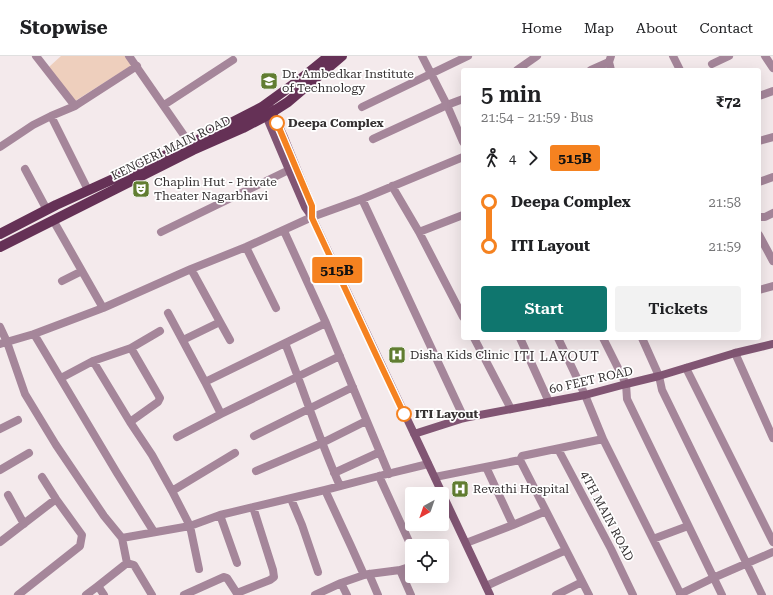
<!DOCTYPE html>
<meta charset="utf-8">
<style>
:root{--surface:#fff;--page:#f2f2f2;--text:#202124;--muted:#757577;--line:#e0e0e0;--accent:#0f766e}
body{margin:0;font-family:"Roboto Serif",serif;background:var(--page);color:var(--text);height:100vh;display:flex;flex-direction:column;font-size:15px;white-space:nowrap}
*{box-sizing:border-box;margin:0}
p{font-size:13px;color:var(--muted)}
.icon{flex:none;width:22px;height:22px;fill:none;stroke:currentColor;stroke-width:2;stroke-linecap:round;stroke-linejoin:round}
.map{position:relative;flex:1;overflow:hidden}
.panel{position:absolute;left:461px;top:12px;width:300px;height:272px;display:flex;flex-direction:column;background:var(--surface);border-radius:4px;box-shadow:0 4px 16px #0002}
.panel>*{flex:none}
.badge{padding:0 8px;border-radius:3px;font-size:14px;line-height:26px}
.needle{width:26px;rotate:220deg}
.tools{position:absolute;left:405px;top:431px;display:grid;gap:8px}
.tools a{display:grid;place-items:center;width:44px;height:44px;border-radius:4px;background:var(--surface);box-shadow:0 4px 16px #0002;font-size:20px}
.map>.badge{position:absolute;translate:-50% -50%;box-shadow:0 0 0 2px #fff}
.legs{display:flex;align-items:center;gap:6px;height:44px;padding:0 20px;font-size:13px}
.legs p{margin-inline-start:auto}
.headline{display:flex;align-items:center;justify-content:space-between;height:68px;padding:0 20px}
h1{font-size:22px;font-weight:600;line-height:30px}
.cta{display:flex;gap:8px;margin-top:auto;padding:8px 20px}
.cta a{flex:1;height:46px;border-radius:4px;background:var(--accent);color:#fff;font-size:16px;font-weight:600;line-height:46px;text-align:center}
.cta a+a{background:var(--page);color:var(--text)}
ul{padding:0 20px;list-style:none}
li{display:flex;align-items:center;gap:14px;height:44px;font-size:15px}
li i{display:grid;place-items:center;width:6px;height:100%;margin:0 5px;background:currentColor}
li i::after{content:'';width:10px;height:10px;margin:-5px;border:3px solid;border-radius:50%;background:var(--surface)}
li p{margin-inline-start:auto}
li:first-child i{background:linear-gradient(#0000 50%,currentColor 0)}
li:last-child i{background:linear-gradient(currentColor 50%,#0000 0)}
header{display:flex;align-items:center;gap:24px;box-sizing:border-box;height:56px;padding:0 20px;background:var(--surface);border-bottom:1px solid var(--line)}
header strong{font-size:19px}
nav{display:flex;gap:22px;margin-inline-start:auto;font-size:14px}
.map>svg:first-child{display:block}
.green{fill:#eecfbd}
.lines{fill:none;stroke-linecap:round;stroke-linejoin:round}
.street{stroke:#a5869a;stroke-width:8}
.secondary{stroke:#815573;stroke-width:8}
.primary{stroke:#653156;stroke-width:10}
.line-1-casing{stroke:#fff;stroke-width:9}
.line-1{stroke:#f58220;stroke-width:6}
.stop-1-dot{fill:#fff;stroke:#f58220;stroke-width:2}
.labels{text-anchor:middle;stroke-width:3.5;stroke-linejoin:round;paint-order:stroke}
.poi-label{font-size:12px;fill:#353132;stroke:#fff;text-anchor:start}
.stop-label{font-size:12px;font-weight:bold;fill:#353132;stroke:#fff;text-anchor:start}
.street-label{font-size:12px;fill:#353132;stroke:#fff}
.neighbourhood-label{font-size:13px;letter-spacing:1px;fill:#362f31;stroke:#fff}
</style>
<header>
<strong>Stopwise</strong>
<nav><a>Home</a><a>Map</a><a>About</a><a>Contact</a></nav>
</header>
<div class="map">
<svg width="773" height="539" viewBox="0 0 773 539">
<rect width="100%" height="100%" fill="#f4eaec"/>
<path class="green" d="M61,0H125L132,9L75,45L49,11Z"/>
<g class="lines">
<path class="street" d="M36,0L75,50L137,10
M129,0L190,88
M422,0L447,49L463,86
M673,0L680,14
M765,0L773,12
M712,8L729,0
M517,14L537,0
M591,14L609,6
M611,14L609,6L611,0
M759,40L773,35
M164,49L233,4
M362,51L468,0
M51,60L75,50
M373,83L447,49L463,43
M759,85L773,81
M0,91L33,69L51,60L88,134
M25,113L47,154
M759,126L773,121
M392,130L419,176L463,261
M362,143L464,362
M759,161H765L773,157
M53,164L103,252
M284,175L326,267L389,418
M161,176L295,111
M419,176L463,159
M759,179L773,205
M246,191L276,252
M191,213L220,266L230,284
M62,225L82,215
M759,234L773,230
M168,257L205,326
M326,267L285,287C304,335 319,383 340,430
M0,271L7,286L25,338L56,389L104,460L122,482L127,507L98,530
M34,278L117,417L154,476
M474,282L511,353
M520,282L549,346
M558,282L585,339L603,383L681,539
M603,282L626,328L627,343L722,539
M642,282L659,320L662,334L762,539
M183,284L220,266
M0,288L34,278L103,252L191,213L246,191L312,161L362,143L463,101
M735,297L773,382
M93,305L130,366L152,399L172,435L190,470L199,513
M686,312L773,486
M61,322L93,305L131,292
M221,358L205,326L285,287
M130,366L158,346L160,342L131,292L160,275
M0,373L18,364
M254,380L353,331
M177,381L221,358L340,300
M558,393L611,493L633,539
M486,411L513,469L546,455
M0,414L29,397
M256,415L322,387L366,365
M334,417L380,396
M379,420L412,492
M435,421L520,404
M172,435L235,397
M8,439L24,468
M291,443L302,469L318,516
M220,459L237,507
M122,482L190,470L220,459L325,434L379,420L428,408
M653,483L688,470
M0,486L56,443
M466,487L513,469
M127,507L134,509L152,539
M400,514L411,539
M369,518L378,539
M364,519L369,518L400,514L412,510
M341,527L347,539
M486,530L566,494
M237,537L270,524L274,521L273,514L253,451
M680,538L713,522L773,496
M18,539L80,490L82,479L56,443L42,421
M86,539L98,530L104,539
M184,539L224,521L227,522L238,539
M315,539L341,527L364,519L351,490L325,434
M556,539L582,526
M589,539L520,404L522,400L603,383"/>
<path class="secondary" d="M270,51L284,81L312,150V161
M264,55L289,114L305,151L312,161C371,288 431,413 490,539
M414,378L464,362L585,339L626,328L659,320L735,297L773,288"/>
<path class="primary" d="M0,178L56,149L190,88L262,51L302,22L329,0
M0,191L193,94L243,72L266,60L288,46L342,0"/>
</g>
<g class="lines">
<defs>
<path id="line-1" d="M277,67L312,150V162L377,301L404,358"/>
</defs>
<use href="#line-1" class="line-1-casing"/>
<use href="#line-1" class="line-1"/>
</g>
<defs>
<symbol id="university-square" viewBox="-11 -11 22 22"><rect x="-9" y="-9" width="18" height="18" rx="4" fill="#617d31" stroke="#fff"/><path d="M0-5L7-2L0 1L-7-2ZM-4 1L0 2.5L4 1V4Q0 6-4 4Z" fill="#fff"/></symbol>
<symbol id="theatre-square" viewBox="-11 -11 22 22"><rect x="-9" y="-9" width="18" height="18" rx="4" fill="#617d31" stroke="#fff"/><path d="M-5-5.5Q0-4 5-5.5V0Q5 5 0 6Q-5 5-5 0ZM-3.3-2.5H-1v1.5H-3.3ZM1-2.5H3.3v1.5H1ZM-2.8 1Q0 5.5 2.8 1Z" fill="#fff"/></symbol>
<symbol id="hospital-square" viewBox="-11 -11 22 22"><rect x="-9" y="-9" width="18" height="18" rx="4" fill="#617d31" stroke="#fff"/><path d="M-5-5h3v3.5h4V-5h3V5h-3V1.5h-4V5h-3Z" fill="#fff"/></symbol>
</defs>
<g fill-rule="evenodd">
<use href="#university-square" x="259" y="15" width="20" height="20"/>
<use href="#theatre-square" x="131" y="123" width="20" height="20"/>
<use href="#hospital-square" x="387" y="289" width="20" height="20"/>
<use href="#hospital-square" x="450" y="423" width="20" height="20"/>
</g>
<g class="stop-1-dot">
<circle cx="277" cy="67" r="7"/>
<circle cx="404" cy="358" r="7"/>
</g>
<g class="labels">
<g class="poi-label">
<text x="282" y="22">Dr. Ambedkar Institute<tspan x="282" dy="14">of Technology</tspan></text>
<text x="154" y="130">Chaplin Hut - Private<tspan x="154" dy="14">Theater Nagarbhavi</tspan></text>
<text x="410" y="303">Disha Kids Clinic</text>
<text x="473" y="437">Revathi Hospital</text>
</g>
<g class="stop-label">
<text x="288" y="71">Deepa Complex</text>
<text x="415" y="362">ITI Layout</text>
</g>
<g class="street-label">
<text transform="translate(171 92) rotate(-26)" y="4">KENGERI MAIN ROAD</text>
<text transform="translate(591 324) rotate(-13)" y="4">60 FEET ROAD</text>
<text transform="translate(607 460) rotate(62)" y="4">4TH MAIN ROAD</text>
</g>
<g class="neighbourhood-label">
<text x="557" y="305">ITI LAYOUT</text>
</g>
</g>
</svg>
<div class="tools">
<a><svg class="needle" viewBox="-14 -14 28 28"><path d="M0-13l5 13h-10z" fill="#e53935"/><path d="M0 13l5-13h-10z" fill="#757577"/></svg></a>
<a><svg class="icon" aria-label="locate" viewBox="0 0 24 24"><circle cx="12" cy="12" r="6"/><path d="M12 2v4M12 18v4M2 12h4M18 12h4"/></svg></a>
</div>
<b class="badge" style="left:337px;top:214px;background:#f58220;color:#111">515B</b>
<section class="panel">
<div class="headline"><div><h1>5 min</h1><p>21:54 – 21:59 · Bus</p></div><b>₹72</b></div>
<div class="legs"><svg class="icon" aria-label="walk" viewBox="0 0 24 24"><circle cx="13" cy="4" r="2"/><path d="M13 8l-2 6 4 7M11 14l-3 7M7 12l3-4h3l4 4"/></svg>4<svg class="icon" aria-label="forward" viewBox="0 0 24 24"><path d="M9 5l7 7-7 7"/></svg><b class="badge" style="background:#f58220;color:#111">515B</b></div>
<ul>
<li><i style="color:#f58220"></i><b>Deepa Complex</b><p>21:58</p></li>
<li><i style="color:#f58220"></i><b>ITI Layout</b><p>21:59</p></li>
</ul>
<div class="cta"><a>Start</a><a>Tickets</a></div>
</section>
</div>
